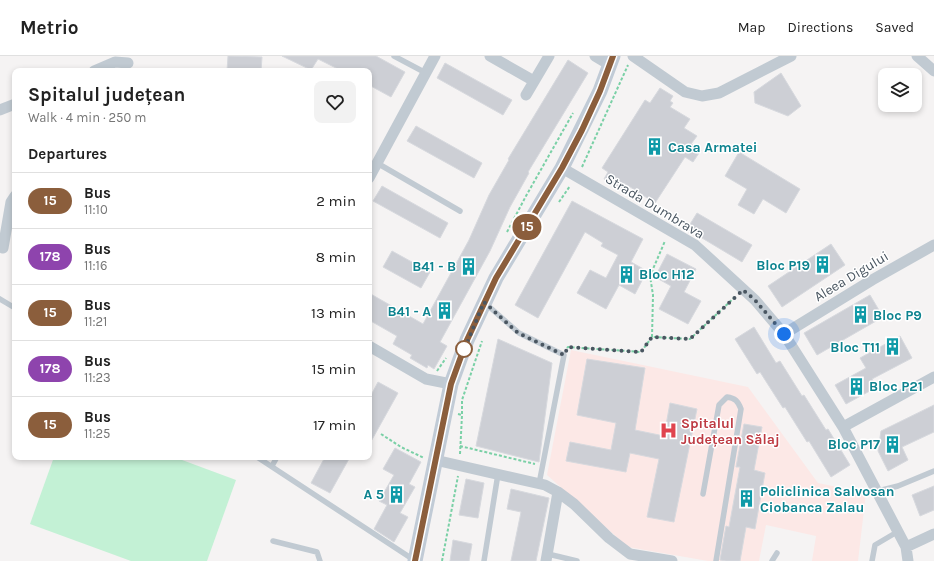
<!DOCTYPE html>
<meta charset="utf-8">
<style>
:root{--surface:#fff;--page:#f2f2f2;--text:#222;--muted:#767676;--line:#e0e0e0}
body{margin:0;font-family:Karla,sans-serif;background:var(--page);color:var(--text);height:100vh;display:flex;flex-direction:column;font-size:15px;white-space:nowrap}
*{box-sizing:border-box;margin:0}
p{font-size:13px;color:var(--muted)}
.icon{flex:none;width:22px;height:22px;fill:none;stroke:currentColor;stroke-width:2;stroke-linecap:round;stroke-linejoin:round}
.map{position:relative;flex:1;overflow:hidden}
.side{position:absolute;left:12px;top:12px;width:360px;height:392px;display:flex;flex-direction:column;background:var(--surface);border-radius:8px;box-shadow:0 2px 6px #0003}
.side>*{flex:none}
.badge{padding:0 8px;border-radius:13px;font-size:14px;line-height:26px}
.buttons{position:absolute;left:878px;top:12px;display:grid;gap:8px}
.buttons a{display:grid;place-items:center;width:44px;height:44px;border-radius:8px;background:var(--surface);box-shadow:0 2px 6px #0003;font-size:20px}
.you{position:absolute;width:20px;height:20px;margin:-10px;border:3px solid #fff;border-radius:50%;background:#1a73e8;box-shadow:0 0 0 6px #1a73e833}
.map>.badge{position:absolute;translate:-50% -50%;box-shadow:0 0 0 2px #fff}
h2{padding:0 16px;font-size:15px;line-height:36px}
.round{display:grid;place-items:center;flex:none;width:42px;height:42px;border-radius:8px;background:var(--page)}
.headline{display:flex;align-items:center;justify-content:space-between;height:68px;padding:0 16px}
h1{font-size:19px;font-weight:700;line-height:30px}
ul{padding:0;list-style:none}
li{display:flex;align-items:center;gap:12px;height:56px;padding:0 16px;border-top:1px solid var(--line)}
li div{flex:1}
li b{display:block;font-size:15px}
li em{font-style:normal}
li .badge{min-width:44px;font-weight:700;text-align:center}
header{display:flex;align-items:center;gap:24px;box-sizing:border-box;height:56px;padding:0 20px;background:var(--surface);border-bottom:1px solid var(--line)}
header strong{font-size:19px}
nav{display:flex;gap:22px;margin-inline-start:auto;font-size:14px}
.map>svg:first-child{display:block}
.medical{fill:#fce8e6}
.green{fill:#c3f1d5}
.building{fill:#cdcfd5;stroke:#d7d9de}
.lines{fill:none;stroke-linecap:round;stroke-linejoin:round}
.path{stroke:#7ad0a6;stroke-width:2;stroke-dasharray:3 2;stroke-linecap:butt}
.lane{stroke:#c1cad2;stroke-width:5.5}
.street{stroke:#c1cad2;stroke-width:11}
.secondary{stroke:#c1cbd6;stroke-width:15}
.line-casing{stroke:#fff;stroke-width:9}
.line{stroke:#8b5e3c;stroke-width:6}
.walk{stroke:#4a5661;stroke-width:4;stroke-dasharray:0 7.2}
.stop-dot{fill:#fff;stroke:#8b5e3c;stroke-width:2}
.labels{text-anchor:middle;stroke-width:3;stroke-linejoin:round;paint-order:stroke}
.culture-label{font-size:14px;font-weight:bold;fill:#0d838f;stroke:#fff;text-anchor:end}
.street-label{font-size:14px;fill:#4a5661;stroke:#fff}
.health-label{font-size:14px;font-weight:bold;fill:#be3a42;stroke:#fff;text-anchor:start}
</style>
<header>
<strong>Metrio</strong>
<nav><a>Map</a><a>Directions</a><a>Saved</a></nav>
</header>
<div class="map">
<svg width="934" height="505" viewBox="0 0 934 505">
<rect width="100%" height="100%" fill="#f5f3f3"/>
<path class="medical" d="M571,294L748,331L818,427L866,437L858,505H812L816,480L766,469L759,505H708L628,491L547,419Z"/>
<path class="green" d="M54,401H174L236,424L207,505H131L30,468Z"/>
<path class="building" d="M228,0L262,1L261,15H227Z
M282,0H376L405,16L391,41L369,29V15H342L318,3L311,14Z
M568,4L588,17L528,116L529,117L510,151L490,195L440,286L447,290L434,313L428,309L427,312L410,302L412,299L393,288L397,280L369,264V237L423,268L469,184L489,139L509,104L508,103Z
M445,7L512,44L503,59L437,22Z
M781,17L801,50L788,60L755,47L754,36Z
M660,32L673,40L670,45L673,47L670,51L690,63L684,72L697,80L691,88L701,94L693,106L685,101L655,147L624,127L620,134L604,123L608,116L602,112L645,44L650,47Z
M416,70L482,107L474,122L407,85Z
M739,96L800,133L786,157L763,143L754,158L738,149L747,133L725,120Z
M382,130L448,167L440,182L373,145Z
M572,145L643,183L631,206L647,215L635,238L619,229L606,253L577,237L590,214L606,222L618,199L601,190L603,187L585,176L538,262L515,249Z
M697,157L752,189L742,206L687,173Z
M831,188L845,209L782,251L768,230Z
M392,195L430,216L421,232L383,211Z
M667,198L696,213L684,236L701,245L688,268L659,253L671,230L655,221Z
M870,239L883,261L817,299L804,277Z
M754,271L776,307L780,305L802,340L804,339L826,374L828,373L850,409L831,421L809,385L807,386L785,351L783,352L760,316L757,318L735,283Z
M900,280L912,302L872,323L877,331L846,348L835,329L866,312L860,302Z
M498,283L552,307L539,406L476,390Z
M587,303L645,312L635,374L664,380L670,347L697,353L674,466L647,461L659,403L630,397L626,416L566,405L570,386L611,394L616,367L577,359Z
M378,326L398,337L369,389V343Z
M934,349V376L902,391L908,404L888,415L878,395L881,375Z
M744,368L762,371L754,414L765,417L755,473L746,471L740,505H726L720,504L726,470L729,471L740,411H736Z
M395,392L421,406L409,428L415,431L400,457L408,461L394,486L374,473L387,449L379,445L394,419L383,413Z
M325,401H350L330,437L311,427Z
M466,423L484,427L478,462L459,459Z
M934,430V454L920,460L912,439Z
M511,433L549,442L536,505H511L521,456L507,453Z
M453,484L472,488L469,505H450Z"/>
<g class="lines">
<path class="path" d="M582,111L628,9
M559,146L570,130
M507,176L526,140L573,57
M652,281L653,239L650,220L665,185
M567,292L568,291L641,296L652,281L690,283L736,240
M437,315L446,302
M458,358L462,359V344L482,285
M381,378L401,391L424,402
M460,390L535,408
M460,398L462,359
M442,505L458,420"/>
<path class="lane" d="M394,0L426,17
M377,107L460,155
M0,243L15,252
M485,247L519,277L564,299L539,428
M257,401L414,504
M272,410L277,401
M878,435L898,430L934,415
M703,438L719,349L727,341C735,342 738,345 741,353L716,505
M273,485L317,496L320,505
M548,498L577,505
M484,505L498,418
M772,505L777,497
M872,505L875,489L897,476"/>
<path class="street" d="M490,0L534,25
M595,0L610,9
M633,0L685,36L702,40L719,37L791,0
M917,0L934,15
M94,15L115,6L128,7
M526,39L549,0
M0,54L15,48
M562,112L695,189L755,244L784,278L843,371L906,491L908,505
M369,122L435,0
M3,192L11,146L15,140
M784,278L872,224L934,189
M369,290L426,323L451,328
M843,371L934,321
M435,404L545,429L558,436L574,448L609,482L630,498L672,505
M906,491L934,478
M546,505L558,436"/>
<path class="secondary" d="M415,505L451,328L467,284L496,222L562,112L600,35L613,0"/>
</g>
<g class="lines">
<defs>
<path id="line" d="M415,505L451,328L467,284L496,222L562,112L582,74L600,35L613,0"/>
</defs>
<use href="#line" class="line-casing"/>
<use href="#line" class="line"/>
<path class="walk" d="M464,293L462,299L484,246L518,277L564,299L568,291L641,296L652,281L690,283L743,234L755,244L784,278"/>
</g>
<defs>
<symbol id="building-bare" viewBox="-9 -9 18 18"><path d="M-4-6H4V6H1V3H-1V6H-4ZM-2.5-4.3h1.7v1.8h-1.7ZM.8-4.3h1.7v1.8H.8ZM-2.5-1h1.7V.8h-1.7ZM.8-1h1.7V.8H.8Z" fill="#0f9aa8" stroke="#fff" stroke-width="2.5" paint-order="stroke"/></symbol>
<symbol id="hospital-bare" viewBox="-9 -9 18 18"><path d="M-5-5h3v3.5h4V-5h3V5h-3V1.5h-4V5h-3Z" fill="#e0444e" stroke="#fff" stroke-width="2.5" paint-order="stroke"/></symbol>
</defs>
<g fill-rule="evenodd">
<use href="#building-bare" x="642" y="78" width="25" height="25"/>
<use href="#building-bare" x="810" y="196" width="25" height="25"/>
<use href="#building-bare" x="456" y="198" width="25" height="25"/>
<use href="#building-bare" x="614" y="206" width="25" height="25"/>
<use href="#building-bare" x="432" y="242" width="25" height="25"/>
<use href="#building-bare" x="848" y="246" width="25" height="25"/>
<use href="#building-bare" x="880" y="278" width="25" height="25"/>
<use href="#building-bare" x="844" y="318" width="25" height="25"/>
<use href="#hospital-bare" x="656" y="362" width="25" height="25"/>
<use href="#building-bare" x="880" y="376" width="25" height="25"/>
<use href="#building-bare" x="384" y="426" width="25" height="25"/>
<use href="#building-bare" x="734" y="430" width="25" height="25"/>
</g>
<circle class="stop-dot" cx="464" cy="293" r="8"/>
<g class="labels">
<g class="culture-label">
<text x="668" y="96" text-anchor="start">Casa Armatei</text>
<text x="810" y="214">Bloc P19</text>
<text x="456" y="215">B41 - B</text>
<text x="639" y="223" text-anchor="start">Bloc H12</text>
<text x="431" y="260">B41 - A</text>
<text x="873" y="264" text-anchor="start">Bloc P9</text>
<text x="880" y="296">Bloc T11</text>
<text x="869" y="335" text-anchor="start">Bloc P21</text>
<text x="880" y="393">Bloc P17</text>
<text x="760" y="440" text-anchor="start">Policlinica Salvosan<tspan x="760" dy="16">Ciobanca Zalau</tspan></text>
<text x="384" y="443">A 5</text>
</g>
<g class="street-label">
<text transform="translate(655 150) rotate(31)" y="5">Strada Dumbrava</text>
<text transform="translate(851 220) rotate(-31)" y="5">Aleea Digului</text>
</g>
<g class="health-label">
<text x="681" y="372">Spitalul<tspan x="681" dy="16">Județean Sălaj</tspan></text>
</g>
</g>
</svg>
<div class="buttons">
<a><svg class="icon" aria-label="layers" viewBox="0 0 24 24"><path d="M12 4l9 5-9 5-9-5zM3 14l9 5 9-5"/></svg></a>
</div>
<div class="you" style="left:784px;top:278px"></div>
<b class="badge" style="left:527px;top:171px;background:#8b5e3c;color:#fff">15</b>
<section class="side">
<div class="headline"><div><h1>Spitalul județean</h1><p>Walk · 4 min · 250 m</p></div><a class="round"><svg class="icon" aria-label="heart" viewBox="0 0 24 24"><path d="M12 20l-8-8c-3-5 5-10 8-4 3-6 11-1 8 4z"/></svg></a></div>
<h2>Departures</h2>
<ul>
<li><span class="badge" style="background:#8b5e3c;color:#fff">15</span><div><b>Bus</b><p>11:10</p></div><em>2 min</em></li>
<li><span class="badge" style="background:#8e44ad;color:#fff">178</span><div><b>Bus</b><p>11:16</p></div><em>8 min</em></li>
<li><span class="badge" style="background:#8b5e3c;color:#fff">15</span><div><b>Bus</b><p>11:21</p></div><em>13 min</em></li>
<li><span class="badge" style="background:#8e44ad;color:#fff">178</span><div><b>Bus</b><p>11:23</p></div><em>15 min</em></li>
<li><span class="badge" style="background:#8b5e3c;color:#fff">15</span><div><b>Bus</b><p>11:25</p></div><em>17 min</em></li>
</ul>
</section>
</div>
